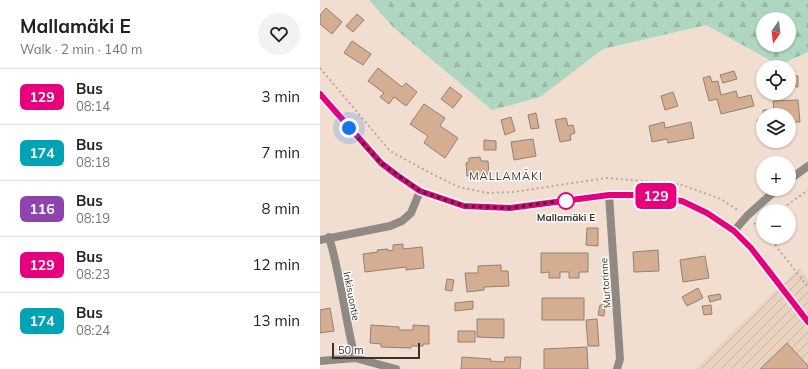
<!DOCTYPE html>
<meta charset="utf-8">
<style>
:root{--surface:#fff;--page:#f2f2f2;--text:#222;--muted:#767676;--line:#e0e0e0}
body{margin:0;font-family:Mulish,sans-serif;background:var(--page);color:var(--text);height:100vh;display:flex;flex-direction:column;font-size:15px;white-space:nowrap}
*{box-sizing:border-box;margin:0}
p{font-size:13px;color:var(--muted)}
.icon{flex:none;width:22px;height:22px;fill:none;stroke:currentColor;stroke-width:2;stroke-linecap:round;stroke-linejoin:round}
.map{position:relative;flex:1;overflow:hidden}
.sheet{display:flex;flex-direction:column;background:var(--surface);width:320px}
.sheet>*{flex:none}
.badge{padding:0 8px;border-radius:6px;font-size:14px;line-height:26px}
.needle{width:26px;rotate:194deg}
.fabs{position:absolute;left:436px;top:12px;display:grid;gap:8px}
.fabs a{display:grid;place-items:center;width:40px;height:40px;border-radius:50%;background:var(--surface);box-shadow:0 1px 3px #0004;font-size:20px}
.scale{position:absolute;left:12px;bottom:10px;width:88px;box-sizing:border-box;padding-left:4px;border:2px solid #3a332d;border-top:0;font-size:11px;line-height:14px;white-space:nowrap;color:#3a332d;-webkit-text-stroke:3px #fff;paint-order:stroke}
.you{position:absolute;width:20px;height:20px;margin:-10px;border:3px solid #fff;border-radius:50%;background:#1a73e8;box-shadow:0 0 0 6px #1a73e833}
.map>.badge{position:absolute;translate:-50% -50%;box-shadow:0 0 0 2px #fff}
.round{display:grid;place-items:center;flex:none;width:42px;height:42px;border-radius:21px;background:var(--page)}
.overview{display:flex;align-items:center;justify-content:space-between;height:68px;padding:0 20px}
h1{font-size:19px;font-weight:700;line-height:30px}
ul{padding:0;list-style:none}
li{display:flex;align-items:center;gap:12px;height:56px;padding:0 20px;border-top:1px solid var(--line)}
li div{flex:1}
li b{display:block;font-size:15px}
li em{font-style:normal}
li .badge{min-width:44px;font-weight:700;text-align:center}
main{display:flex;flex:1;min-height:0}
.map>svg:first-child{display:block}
.industrial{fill:url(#industrial-furrows)}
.forest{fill:url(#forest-firs);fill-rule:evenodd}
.building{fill:#d5ae91;stroke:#918174}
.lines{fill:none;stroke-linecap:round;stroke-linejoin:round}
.path{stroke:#b8a89e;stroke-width:2;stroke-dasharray:2 3;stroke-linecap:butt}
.minor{stroke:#918a84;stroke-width:8}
.secondary{stroke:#6a6058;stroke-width:8}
.line-casing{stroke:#fff;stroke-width:9}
.line{stroke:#e6007e;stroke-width:6}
.walk{stroke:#3a332d;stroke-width:4;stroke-dasharray:0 7.2}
.stop-dot{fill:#fff;stroke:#e6007e;stroke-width:2}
.labels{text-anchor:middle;stroke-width:3;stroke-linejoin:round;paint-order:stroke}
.stop-label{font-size:10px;font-weight:bold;fill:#3a332d;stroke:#fff}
.street-label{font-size:10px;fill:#3a332d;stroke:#fff}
.neighbourhood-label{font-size:11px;letter-spacing:1px;fill:#3a332d;stroke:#fff}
</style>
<main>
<section class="sheet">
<div class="overview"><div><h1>Mallamäki E</h1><p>Walk · 2 min · 140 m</p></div><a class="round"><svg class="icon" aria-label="heart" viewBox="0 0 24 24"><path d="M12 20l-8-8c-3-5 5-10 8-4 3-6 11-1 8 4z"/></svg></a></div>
<ul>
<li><span class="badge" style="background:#e6007e;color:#fff">129</span><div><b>Bus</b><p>08:14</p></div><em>3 min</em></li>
<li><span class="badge" style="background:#00a3b4;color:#fff">174</span><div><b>Bus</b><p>08:18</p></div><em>7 min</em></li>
<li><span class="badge" style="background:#8e44ad;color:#fff">116</span><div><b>Bus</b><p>08:19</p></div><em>8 min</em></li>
<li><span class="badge" style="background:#e6007e;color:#fff">129</span><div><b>Bus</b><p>08:23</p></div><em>12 min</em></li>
<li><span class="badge" style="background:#00a3b4;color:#fff">174</span><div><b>Bus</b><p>08:24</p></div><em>13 min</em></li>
</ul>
</section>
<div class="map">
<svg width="488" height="369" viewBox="0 0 488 369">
<defs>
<pattern id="industrial-furrows" width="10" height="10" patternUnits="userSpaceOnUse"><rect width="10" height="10" fill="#ead2c0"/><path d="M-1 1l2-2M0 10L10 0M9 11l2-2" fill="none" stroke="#c9b5a5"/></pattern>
<pattern id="forest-firs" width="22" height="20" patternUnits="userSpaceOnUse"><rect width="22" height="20" fill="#aed6c0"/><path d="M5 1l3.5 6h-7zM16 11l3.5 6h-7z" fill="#96b8a5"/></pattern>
</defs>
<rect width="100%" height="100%" fill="#f1ded1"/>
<path class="industrial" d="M479,268L488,279V369H375Z"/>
<path class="forest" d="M49,0H488V52L459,65L386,25L283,49L220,97L172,110L73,27ZM443,19H469V45H443Z"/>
<path class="building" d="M6,8L22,22L12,34L0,24V15Z
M37,14L44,20L33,32L26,26Z
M32,41L51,54L43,65L24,53Z
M58,68L82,87L86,83L97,92L86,106L74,97L69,104L60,97L64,93L48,81Z
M414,71L417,79L403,83L400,75Z
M390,76L392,82L398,81L401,95L416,91L418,98L431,95L434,106L401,114L397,99L389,101L383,78Z
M469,76H478V87L469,86Z
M130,87L142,96L133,108L121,99Z
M353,92L358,106L345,110L341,96Z
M478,100L480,122H469V115H443V110H454L453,101Z
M104,104L125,118L120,126L138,138L125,158L104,143L108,136L90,124Z
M216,113L219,128L211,129L208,115Z
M191,117L195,131L185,135L181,120Z
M246,118L248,126L253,125L255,133L250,135L251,140L240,142L235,120Z
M437,120H443V126L438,127Z
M344,122L345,128L371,122L374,138L348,143L347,139L332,142L329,126Z
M213,139L216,156L194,160L191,142Z
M164,140L176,141V150H164Z
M160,157L161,161H168L169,174L147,176L146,163L149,162V158Z
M267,228H278V246L266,245Z
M83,244V249L102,247L104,268L86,270V267L45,272L43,254L58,252L57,250L68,249V251L73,250V245Z
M338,250L339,271L314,272L313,252Z
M221,253H268V272H259V278H249V272H240V278H229V272L221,273Z
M385,256L389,278L363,282L360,260Z
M181,265V271H188L189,286L164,287V290L147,292L145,273H158V266Z
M127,279L134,280L132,291L125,290Z
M378,288L383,298L367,306L362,297Z
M400,294L401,299L390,302L388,296Z
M222,298H264V320H222Z
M153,301V309L135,311V303Z
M280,305H285L284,316L278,315Z
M391,305L392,314L384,315L382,306Z
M10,308L14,331L0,333V310Z
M157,319H184V338L157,337Z
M277,319L279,346H268L266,320Z
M51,325L79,327V330H93V325L109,326V344H103V346H91V348L61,347V344L50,343Z
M138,331H155V342H138Z
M467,343L488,366V369H440Z
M267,347L268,369H224V349Z
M142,357L171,359L170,361L184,362L185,357H201L200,369H141Z"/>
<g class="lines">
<path class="path" d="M0,68L70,151L114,175L139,187L167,193L193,192L287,178L359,184L401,199L419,211
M459,211L488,190
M434,223L443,231
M438,227L443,223
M449,237L488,287"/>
<path class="minor" d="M469,180L488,166
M289,195L300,359L297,369
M414,231L427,216L457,189
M9,237C21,277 25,318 35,358
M0,240L70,226L82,221L91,213L100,191
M0,361L35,358L76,369"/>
<path class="secondary" d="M0,94L61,163L78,176L100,191L144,206L190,208L289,195H325L362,201L387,213L414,231L431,248L488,322"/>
</g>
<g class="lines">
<defs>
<path id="line" d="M0,94L61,163L78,176L100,191L144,206L190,208L289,195H325L362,201L387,213L414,231L431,248L488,322"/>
</defs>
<use href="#line" class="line-casing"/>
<use href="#line" class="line"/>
<path class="walk" d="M29,128L61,163L100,191L144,206L190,208L247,200L246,201"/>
</g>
<circle class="stop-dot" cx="246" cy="201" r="8"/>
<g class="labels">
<g class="stop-label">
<text x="246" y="221">Mallamäki E</text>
</g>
<g class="street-label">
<text transform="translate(285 283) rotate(-94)" y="4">Murtorinne</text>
<text transform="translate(32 296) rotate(79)" y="4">Inkisuontie</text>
</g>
<g class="neighbourhood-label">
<text x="186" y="180">MALLAMÄKI</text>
</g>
</g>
</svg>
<div class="fabs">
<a><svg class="needle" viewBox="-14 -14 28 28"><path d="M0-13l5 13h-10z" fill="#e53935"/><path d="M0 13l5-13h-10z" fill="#767676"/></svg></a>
<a><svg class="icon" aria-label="locate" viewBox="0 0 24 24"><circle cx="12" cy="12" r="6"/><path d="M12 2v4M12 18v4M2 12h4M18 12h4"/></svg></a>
<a><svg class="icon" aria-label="layers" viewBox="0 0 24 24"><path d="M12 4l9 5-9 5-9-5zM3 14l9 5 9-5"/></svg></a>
<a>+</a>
<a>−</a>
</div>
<div class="scale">50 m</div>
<div class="you" style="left:29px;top:128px"></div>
<b class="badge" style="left:336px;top:196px;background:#e6007e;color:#fff">129</b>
</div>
</main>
